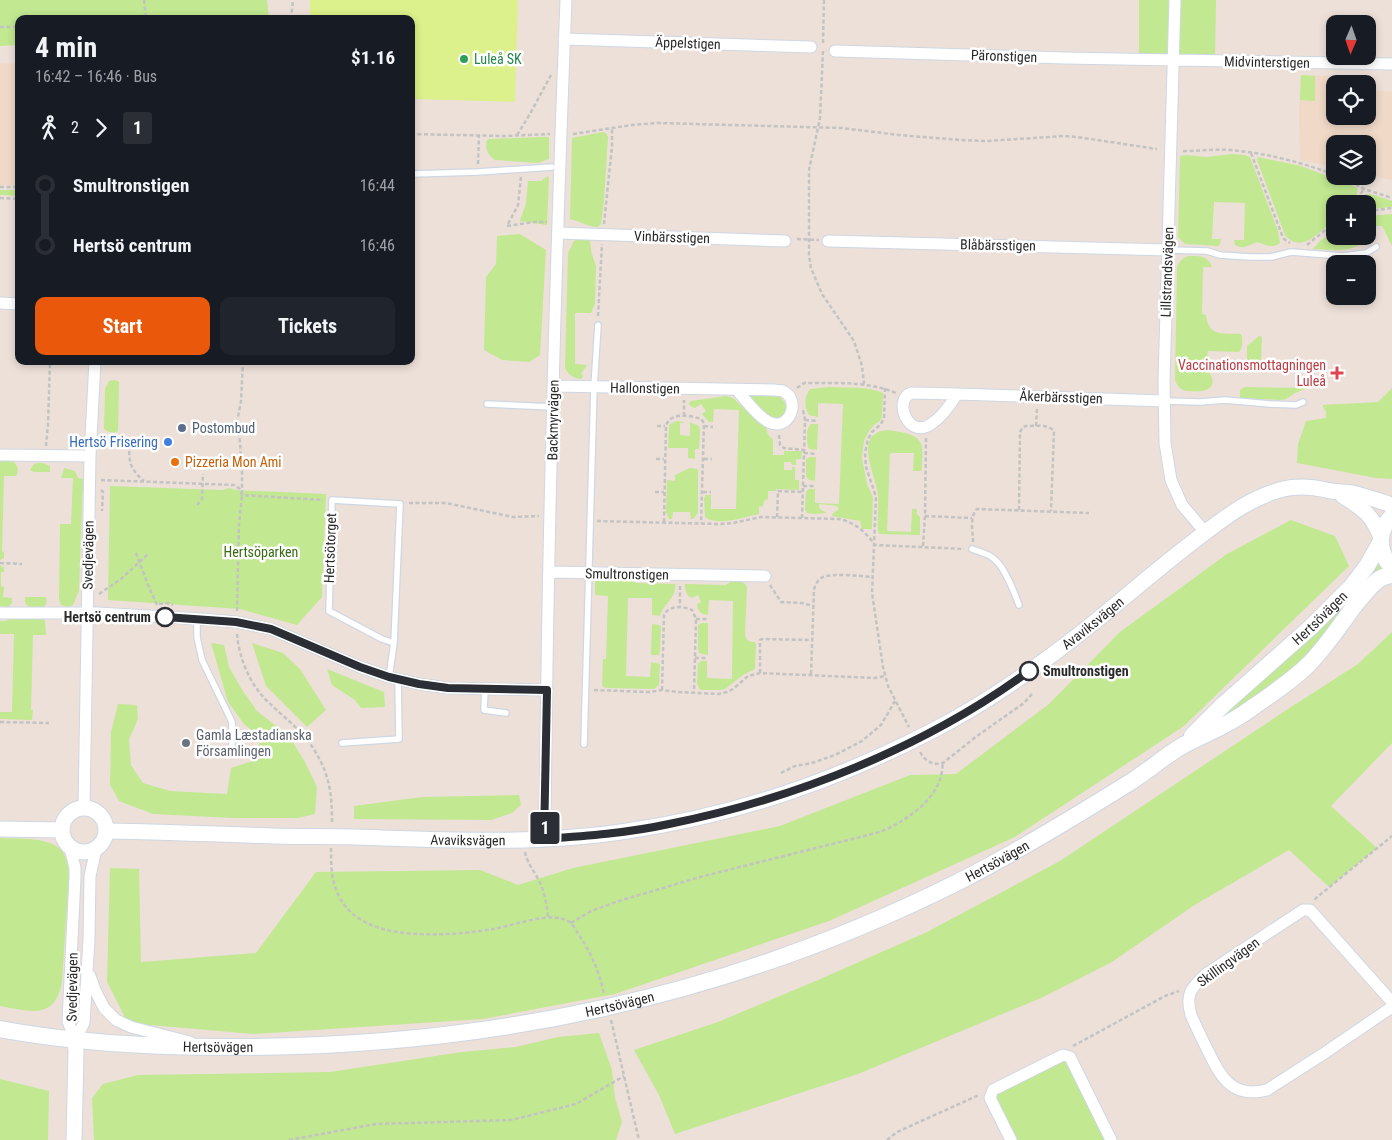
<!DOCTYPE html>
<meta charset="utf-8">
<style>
:root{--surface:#171b24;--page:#20242c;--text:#f1f3f6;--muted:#9ea1a6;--accent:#ea580c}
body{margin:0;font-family:"Roboto Condensed",sans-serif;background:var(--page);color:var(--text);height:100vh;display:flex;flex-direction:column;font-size:19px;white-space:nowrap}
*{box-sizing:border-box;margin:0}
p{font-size:16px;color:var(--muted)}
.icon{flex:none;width:28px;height:28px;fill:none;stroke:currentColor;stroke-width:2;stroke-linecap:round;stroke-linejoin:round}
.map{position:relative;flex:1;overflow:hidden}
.panel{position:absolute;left:15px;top:15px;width:400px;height:350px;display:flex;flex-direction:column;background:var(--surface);border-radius:10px;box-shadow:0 2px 8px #0003}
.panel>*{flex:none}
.badge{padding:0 10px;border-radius:4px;font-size:18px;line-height:32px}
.needle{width:32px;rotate:182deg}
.controls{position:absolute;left:1326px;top:15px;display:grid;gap:10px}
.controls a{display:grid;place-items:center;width:50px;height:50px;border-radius:10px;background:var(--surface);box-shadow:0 2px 8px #0003;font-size:25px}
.map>.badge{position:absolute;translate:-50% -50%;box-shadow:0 0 0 2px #fff}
.legs{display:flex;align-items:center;gap:8px;height:55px;padding:0 20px;font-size:16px}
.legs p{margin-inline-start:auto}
.summary{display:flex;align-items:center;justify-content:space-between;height:85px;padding:0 20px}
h1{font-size:28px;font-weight:700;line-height:38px}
.primary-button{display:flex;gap:10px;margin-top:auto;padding:10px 20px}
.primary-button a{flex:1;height:58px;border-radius:10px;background:var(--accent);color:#fff;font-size:20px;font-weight:700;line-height:58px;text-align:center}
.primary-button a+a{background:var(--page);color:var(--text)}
ul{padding:0 20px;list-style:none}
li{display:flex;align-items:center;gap:18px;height:60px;font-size:19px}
li i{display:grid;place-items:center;width:8px;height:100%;margin:0 6px;background:currentColor}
li i::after{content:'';width:12px;height:12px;margin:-6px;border:4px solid;border-radius:50%;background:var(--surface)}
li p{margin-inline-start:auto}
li:first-child i{background:linear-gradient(#0000 50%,currentColor 0)}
li:last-child i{background:linear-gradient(currentColor 50%,#0000 0)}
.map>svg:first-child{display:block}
.education{fill:#f0d9c7}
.green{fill:#c2e891}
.pitch{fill:#dcf18b}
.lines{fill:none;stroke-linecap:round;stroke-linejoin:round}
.service-casing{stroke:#ced7e3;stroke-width:8}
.minor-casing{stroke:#ced7e3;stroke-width:13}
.tertiary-casing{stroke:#ced7e3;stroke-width:17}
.secondary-casing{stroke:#ced7e3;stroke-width:18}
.path{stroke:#c3c3c3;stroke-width:2.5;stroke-dasharray:4 2.5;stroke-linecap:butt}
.service{stroke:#fff;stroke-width:5.5}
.minor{stroke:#fff;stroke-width:11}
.tertiary{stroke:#fff;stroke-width:15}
.secondary{stroke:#fff;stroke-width:16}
.line-1-casing{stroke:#fff;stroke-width:11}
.line-1{stroke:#2c2e35;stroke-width:8}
.leisure-dot{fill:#2e9e5b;stroke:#fff;stroke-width:2}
.health-dot{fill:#e0444e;stroke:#fff;stroke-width:2}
.service-dot{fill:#5c6f8a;stroke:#fff;stroke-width:2}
.shop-dot{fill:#3f7fe0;stroke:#fff;stroke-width:2}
.food-dot{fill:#e8710a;stroke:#fff;stroke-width:2}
.stop-1-dot{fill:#fff;stroke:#2c2e35;stroke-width:2.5}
.worship-dot{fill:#6b7280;stroke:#fff;stroke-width:2}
.labels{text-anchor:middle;stroke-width:5;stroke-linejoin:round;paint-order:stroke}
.street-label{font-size:14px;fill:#292929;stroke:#fff}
.leisure-label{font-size:14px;fill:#27864d;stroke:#fff;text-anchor:start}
.health-label{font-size:14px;fill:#be3a42;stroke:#fff;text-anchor:end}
.service-label{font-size:14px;fill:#4e5e75;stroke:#fff;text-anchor:start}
.shop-label{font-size:14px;fill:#366cbe;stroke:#fff;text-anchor:end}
.food-label{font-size:14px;fill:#c56008;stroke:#fff;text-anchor:start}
.park-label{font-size:14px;fill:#396b14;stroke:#fff}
.stop-label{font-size:14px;font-weight:bold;fill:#292929;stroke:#fff;text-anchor:end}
.worship-label{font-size:14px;fill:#5b616d;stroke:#fff;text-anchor:start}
</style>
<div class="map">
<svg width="1392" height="1140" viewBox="0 0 1392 1140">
<rect width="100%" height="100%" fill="#ede0d9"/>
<path class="education" d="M0,63L19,64V186L0,185Z
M1301,75L1353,77L1356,84H1335V116H1368V90L1392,92V180L1368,175V144H1335V167L1300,160L1299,111Z"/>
<path class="green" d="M0,0H267L269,19H19V45L0,46Z
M1139,0H1216L1215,61L1139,65Z
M1301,75L1315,76V101L1300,100Z
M603,132L606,133L608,137L604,201L601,224L598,227C588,227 579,221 570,219L572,138Z
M543,137H549V159L538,163L495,160C488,155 483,146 488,139Z
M1232,154L1245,155L1250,157L1278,231L1280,243C1272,249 1266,245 1257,242C1249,245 1244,250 1235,245L1234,240H1244L1245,203L1214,202L1212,239H1221L1220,244L1218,246L1185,244L1178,237L1180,156L1187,155L1206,157Z
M1258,157L1301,166L1356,187L1358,189L1357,194L1351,204H1335V219C1320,231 1302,255 1285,235L1257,160Z
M548,176L549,178L547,225L520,221L526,203L528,181H541Z
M0,190H19V196L0,195Z
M1367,194L1374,195L1392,201V207L1368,209V204H1356L1361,198Z
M1392,214V246L1382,226H1375C1373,230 1370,236 1367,239C1354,254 1330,250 1313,249L1320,241L1335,231V236H1368V216Z
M520,234L546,250L540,355L529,362L502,360L484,350L486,277L496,264L497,236Z
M579,239H590L591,251L596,266L595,304L591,313H575V364L587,365L581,374L583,376L581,379C573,378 567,374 565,367L568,253L574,241Z
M1188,256C1199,256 1208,255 1212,267H1203L1202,314L1206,315C1208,337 1223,333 1241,334C1243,339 1243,348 1239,352L1208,351C1207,356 1206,362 1207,367C1208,371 1211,374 1212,378C1216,392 1198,392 1189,391C1181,391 1178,387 1175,380L1177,267C1179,261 1182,259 1188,256Z
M1259,336L1262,337L1261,362H1247V346Z
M1302,378H1309L1307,388L1295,393L1286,399L1281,400L1240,398V390L1245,387L1302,388Z
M115,380L119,382L118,431C113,434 108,432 104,429L105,389L109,381Z
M829,387C848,388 867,386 883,393L882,417L880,421L875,424L869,431L864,441L862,458L867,484L873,497L872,529H862L860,521L832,516L833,513L838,510L839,509L837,506L819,504V508L823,511L826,512V513L815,514L807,513L805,510L806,492L809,489H815V503L839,504L843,404L818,403V417L809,415C804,406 804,397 810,389Z
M1392,388V479L1376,478L1297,463L1298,444L1306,421L1326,418V412L1322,405L1378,402Z
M726,396L733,398L760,424L766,427C767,432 768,437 773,439V455H784V451H802L801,459H796V465H792L791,462H784V470H792V467H795V480H799V490L776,489V491H768V499L764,501L763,506L759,507V514C744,517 718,527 705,517L704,498L706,495H711V509H736L739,410L714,409L713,422H709L702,414L706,411L701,404L695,408L690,406L689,403L691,401Z
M750,396H779C793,408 784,423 771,418C763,415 756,405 750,399Z
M677,421L684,422V423H680V435L690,436V424L689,422L699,426L700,430L699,449H695V459L688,458V448H668L669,427L670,424Z
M811,424H818L817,450L810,449L808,447C807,439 805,430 811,424Z
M887,430C899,432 920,433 922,447C923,454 922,462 922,469L921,471H913L914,453H890L887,531L911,532L912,509H917V514L920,517V535L879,534L878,531C877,520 879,508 878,496C877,476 851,434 887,430Z
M810,457H816L815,481L809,480L806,476V459Z
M0,461H13C18,466 19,470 16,476H4L2,551L4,552V558L0,560Z
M38,463H43L50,466V472H34L30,470L34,464Z
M64,468L75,471L78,478L83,479L79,591L73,605L68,607L61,605L59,598L60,524H71L73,478H61Z
M690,468L698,469V513L693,519H691L690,512H673L672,519H669L666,512L667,480L675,481V475Z
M110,486L222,490L229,488L236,490L326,494L322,597L297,625L240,609L108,600Z
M1291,520L1335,536L1349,566L1184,726L1015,837L829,921L615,994L483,1019L253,1034L128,1023L107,982L110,868L139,869L141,962L256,953L316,872L480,870L518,885L573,868L780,826L910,775L956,774L1049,704L1120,632L1227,554Z
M1377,560L1386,570L1291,673L1228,714L1227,712Z
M0,566L4,567V572H1V586L4,587L3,597L12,598V603L8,607L0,606Z
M603,578L632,579L634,582L637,583L675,584C677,598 664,603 660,616L652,615V598H628L626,676L650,677L651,662L660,664L659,685L654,689L607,688L603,687L602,685L603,659H606L608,596L595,595V582L597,579Z
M730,582C737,582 744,580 747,587L745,634C746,641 749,642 755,642L756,645L755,669L743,675L725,689L721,690H702L699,689L697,683L698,664L701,661H707V678L732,679L733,601L709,600L708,615C701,614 698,612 697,604L701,602L698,595L692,598C686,596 685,590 685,584L726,585Z
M25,597H46C49,610 38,608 29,607L25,603Z
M10,618H41L45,621L46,635H33L31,710H33L32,720L0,719V712H12L14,634H0V621H6Z
M702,623H708V655L699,653L698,648V625Z
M652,624L659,625L661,627L660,651L659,655H651Z
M1392,632V743L1331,806L1377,848L1329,887L1289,850L1193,906L1112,962L1041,998L858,1074L675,1134L659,1095L634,1050L718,1022L818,980L927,932L1060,861L1291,707L1358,664Z
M211,643L224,645L229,667L241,688L257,711L289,736L305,762L317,787L315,814L298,818H233L153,814L119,801L110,785L111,732L118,704L137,705L138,719L129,739L131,765L143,783L170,791L227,794L231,768L259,759V736L244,724L228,702Z
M252,643L283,653L300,669L326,710L307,727L266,686Z
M327,669L384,692L385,707L361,708L355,700L332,685Z
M519,795L521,805L512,813L491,820L354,819V806L422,797Z
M0,838C18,839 54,836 64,854C67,860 68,867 69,874L62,982C55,1021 29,1011 0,1006Z
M599,1033L612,1070L615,1098L622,1122L616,1140H94L92,1098L103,1084L138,1075L330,1072L462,1052L516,1047L558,1037Z
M1070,1058L1110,1140H1010L992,1091Z
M0,1079L49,1091L48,1140H0Z"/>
<path class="pitch" d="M310,0H518L515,102L411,99V19H310Z"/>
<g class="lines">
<defs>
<path id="service" d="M411,174L478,172L552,167
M1168,250L1207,251L1220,255L1250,257H1271L1291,252L1343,256L1366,253L1376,247
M1164,401L1200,402L1225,400L1270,404L1296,405L1303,402
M487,404L553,407
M972,549C979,552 988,553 994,559C1005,567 1014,592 1019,605
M197,619V637L202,660L232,722V749
M389,677L394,643L400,504L332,500L329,611L382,639L394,643
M485,689L484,710L506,713
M342,743L399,739L398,679
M584,744L594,387L598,325"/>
<path id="minor" d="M1175,0L1164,381L1165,443L1171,480L1182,505L1205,532
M564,39L811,47
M835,51L1065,58L1392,64
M558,233L785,241
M828,241L1168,250
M0,303L19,304
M553,386L775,390C778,391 780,390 783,391C802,400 789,434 767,421C755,414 746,400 737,390
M957,394L911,393C893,400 908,440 931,424C942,417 951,404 957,394L1164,401
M0,455L90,456
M549,572L765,576
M0,613H97L202,619L236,622L271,629L360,667L389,677L419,684L448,688L547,690
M84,808L90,456L95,361
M545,839C547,559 555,280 566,0
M70,848L75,868V878L68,1021L75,1040
M90,976L95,990L104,1008L116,1020L131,1027L190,1042
M1392,1002L1310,910H1303L1206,974C1191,988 1185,994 1191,1015C1196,1027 1202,1039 1208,1051C1221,1077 1232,1099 1267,1090L1323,1054L1392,1007
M75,1040L84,1023L89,939L90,876L96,849
M1011,1140L990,1098L993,1090L1063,1055L1070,1057L1111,1140"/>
<g id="tertiary">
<path d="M1343,496C1364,510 1370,512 1381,537"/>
<circle cx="84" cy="830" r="22"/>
<path d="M0,829L62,830"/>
<path id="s1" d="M106,831C162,832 217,834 273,836C301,837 328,836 356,837C447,840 537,845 627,831C732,816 835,781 930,732C989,702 1045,662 1097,620C1129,594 1161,566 1194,541C1223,519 1247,499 1283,489C1300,485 1315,487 1331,491C1338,492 1345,492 1352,493C1366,496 1379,501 1392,505"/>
<path d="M74,1140L76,1052L75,1040"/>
</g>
<g id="secondary">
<path d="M1392,516C1377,531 1377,552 1392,567"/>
<path id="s2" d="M1192,736L1223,705L1311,627L1351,587L1367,566L1380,543"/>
<path id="s3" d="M0,1029C75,1043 152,1047 228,1047C487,1048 729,997 960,881C1019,851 1076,816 1132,781C1149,770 1165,756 1182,746C1198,737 1215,731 1230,722C1239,717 1248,711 1256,705C1275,692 1294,679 1310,663C1326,646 1339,627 1352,609C1360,599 1368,588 1378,580C1383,576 1386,576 1392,575"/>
</g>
</defs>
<use href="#service" class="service-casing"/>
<use href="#minor" class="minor-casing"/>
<use href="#tertiary" class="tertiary-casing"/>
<use href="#secondary" class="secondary-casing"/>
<path class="path" d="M144,0L146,19
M291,19L293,0
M0,27H19
M823,43L824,0
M823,51L820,118L809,170V255L811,268L822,294L854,341L862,366L864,384
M411,134L504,136L550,134
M573,134L632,125L658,123L842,128L899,135L960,140L987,141L1064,136L1077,137L1157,149
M517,135L530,114L551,75
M1183,151C1199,151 1214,149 1230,150C1266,153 1301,162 1335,175
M1251,153L1282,235L1284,239L1290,243
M478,164L479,135
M1338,176L1350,181L1364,189L1392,198
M521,177L518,205L507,226L534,222H547
M0,187H19
M0,198L19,199
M1353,204L1364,189
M1368,211L1392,208
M604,224L612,146V128
M797,239L819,240
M1307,245L1335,222
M598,316L602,244
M797,388L804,383C835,383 867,381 896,393
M885,388L884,418L881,424L872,432L868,439L865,453L866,467L876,497L872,593L883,667L888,686L909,727
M684,416V400
M805,420L818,421
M657,426H665
M704,426L713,427
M1036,426L1037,408
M779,435L780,445L784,448L805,450
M129,438C130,458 126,466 144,481
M46,446L48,424L50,361
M804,453L816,454
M656,459H664
M704,459H712
M101,480L234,485L240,489L242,495L323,500
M803,486H815
M101,490L103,492L102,511
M655,492H664
M703,492H711
M409,503H446L513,517L539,516
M197,505L202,499L203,474
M1019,510L1020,432L1023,427L1026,426C1035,426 1048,424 1054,431L1051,511
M925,516L972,518
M777,517L778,491L803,492
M802,518L805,420L803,410
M597,521L719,524L733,523L761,517L839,519C854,522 866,532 875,545L964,549
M664,522L666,426C670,412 689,415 701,419L704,423L701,523
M973,542C973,531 969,517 977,509L1089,513
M923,546L925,516L926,438
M136,553L148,585L157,605
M0,563L22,564
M770,585L781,602L802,603L813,606
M680,586V607
M99,594L121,579L148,554
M159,604L167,603L173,605
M237,611L239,524L242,495V471L240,442L237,422L241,401L243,361
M696,619H708
M237,634C239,658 249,682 266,700C283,717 304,731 316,753C330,776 332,796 332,823
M695,658H707
M760,673V640L762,639L813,640
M811,674L814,590C815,585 818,579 823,577C832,573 861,576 872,577
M594,690L649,692L662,690L678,692L719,694L727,692L733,689L748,676L760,673L875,678L885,676
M662,690L664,615C669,605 682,606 692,610L696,619L694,692
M0,722L49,723
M920,752C925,761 933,766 943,763L977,736L1024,703L1032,694
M781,773L795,766L812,763L835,755L862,741L881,725L895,701
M331,848C331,865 331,881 339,896C345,909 356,918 369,924C401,939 459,935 493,929C513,926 553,909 571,923C573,925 576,930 577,932C591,952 599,971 604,994
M525,852C527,864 536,873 541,885C545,895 547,906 548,917
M1315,900L1316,898L1392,836
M571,923L591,911L619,901L700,877L880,832C902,823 930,805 939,782C942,776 942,769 943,763
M611,1020L639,1140
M1073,1046L1165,996L1179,991
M289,1140L376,1124L511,1120L576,1104L624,1076
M887,1140L897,1132L979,1095"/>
<use href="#service" class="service"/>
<use href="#minor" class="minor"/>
<use href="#tertiary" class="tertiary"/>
<use href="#secondary" class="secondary"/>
</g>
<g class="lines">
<defs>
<path id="line-1" d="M165,617L236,622L271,629L360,667L389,677L419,684L448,688L547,690L544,839C586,836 628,833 669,824C794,799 926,747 1029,671"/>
</defs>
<use href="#line-1" class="line-1-casing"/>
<use href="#line-1" class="line-1"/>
</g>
<circle class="leisure-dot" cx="464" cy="59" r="5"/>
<path class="health-dot" d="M1334.5 365.5h5v5h5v5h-5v5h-5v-5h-5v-5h5z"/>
<circle class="service-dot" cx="182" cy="428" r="5"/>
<circle class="shop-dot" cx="168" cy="442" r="5"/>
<circle class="food-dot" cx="175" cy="462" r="5"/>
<g class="stop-1-dot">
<circle cx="165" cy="617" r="9"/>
<circle cx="1029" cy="671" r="9"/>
</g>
<circle class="worship-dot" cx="186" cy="743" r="5"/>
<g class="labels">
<g class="street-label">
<text transform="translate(688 43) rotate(2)" y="5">Äppelstigen</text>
<text transform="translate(1004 56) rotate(2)" y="5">Päronstigen</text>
<text transform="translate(1267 62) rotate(1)" y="5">Midvinterstigen</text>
<text transform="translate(672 237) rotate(2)" y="5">Vinbärsstigen</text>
<text transform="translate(998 245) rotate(1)" y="5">Blåbärsstigen</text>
<text transform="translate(1167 272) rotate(-88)" y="5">Lillstrandsvägen</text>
<text transform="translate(645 388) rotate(1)" y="5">Hallonstigen</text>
<text transform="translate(1061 397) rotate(2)" y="5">Åkerbärsstigen</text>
<text transform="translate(553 420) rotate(-89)" y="5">Backmyrvägen</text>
<text transform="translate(330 548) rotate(-88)" y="5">Hertsötorget</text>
<text transform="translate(88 555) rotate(-89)" y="5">Svedjevägen</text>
<text transform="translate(627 574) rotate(1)" y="5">Smultronstigen</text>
<text dy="5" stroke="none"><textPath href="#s2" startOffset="174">Hertsövägen</textPath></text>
<text dy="5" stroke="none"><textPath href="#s1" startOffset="1038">Avaviksvägen</textPath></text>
<text dy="5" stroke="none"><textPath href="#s1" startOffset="362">Avaviksvägen</textPath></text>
<text dy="5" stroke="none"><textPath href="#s3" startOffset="1029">Hertsövägen</textPath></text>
<text transform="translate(1228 962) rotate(-36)" y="5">Skillingvägen</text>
<text transform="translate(72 987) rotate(-89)" y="5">Svedjevägen</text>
<text dy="5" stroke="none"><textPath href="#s3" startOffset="624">Hertsövägen</textPath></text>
<text dy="5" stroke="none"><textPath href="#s3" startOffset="219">Hertsövägen</textPath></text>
</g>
<g class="leisure-label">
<text x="474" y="64">Luleå SK</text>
</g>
<g class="health-label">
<text x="1326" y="370">Vaccinationsmottagningen<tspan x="1326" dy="16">Luleå</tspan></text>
</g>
<g class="service-label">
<text x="192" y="433">Postombud</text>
</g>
<g class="shop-label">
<text x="158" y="447">Hertsö Frisering</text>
</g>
<g class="food-label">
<text x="185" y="467">Pizzeria Mon Ami</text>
</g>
<g class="park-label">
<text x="261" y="557">Hertsöparken</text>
</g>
<g class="stop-label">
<text x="151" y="622">Hertsö centrum</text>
<text x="1043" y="676" text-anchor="start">Smultronstigen</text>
</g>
<g class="worship-label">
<text x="196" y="740">Gamla Læstadianska<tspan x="196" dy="16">Församlingen</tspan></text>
</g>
</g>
</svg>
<div class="controls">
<a><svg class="needle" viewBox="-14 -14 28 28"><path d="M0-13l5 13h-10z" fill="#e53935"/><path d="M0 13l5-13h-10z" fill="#9ea1a6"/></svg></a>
<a><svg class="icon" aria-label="locate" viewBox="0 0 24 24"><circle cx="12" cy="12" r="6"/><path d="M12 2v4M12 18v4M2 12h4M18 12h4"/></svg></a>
<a><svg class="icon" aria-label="layers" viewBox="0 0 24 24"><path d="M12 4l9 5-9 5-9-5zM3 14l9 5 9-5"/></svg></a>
<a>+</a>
<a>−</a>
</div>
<b class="badge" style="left:545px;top:828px;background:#2c2e35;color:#fff">1</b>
<section class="panel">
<div class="summary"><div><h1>4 min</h1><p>16:42 – 16:46 · Bus</p></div><b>$1.16</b></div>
<div class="legs"><svg class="icon" aria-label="walk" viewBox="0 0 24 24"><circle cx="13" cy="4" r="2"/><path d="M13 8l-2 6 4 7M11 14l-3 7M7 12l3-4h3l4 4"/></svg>2<svg class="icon" aria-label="forward" viewBox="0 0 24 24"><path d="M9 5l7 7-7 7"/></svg><b class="badge" style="background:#2c2e35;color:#fff">1</b></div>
<ul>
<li><i style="color:#2c2e35"></i><b>Smultronstigen</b><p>16:44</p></li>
<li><i style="color:#2c2e35"></i><b>Hertsö centrum</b><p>16:46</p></li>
</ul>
<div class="primary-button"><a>Start</a><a>Tickets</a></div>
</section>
</div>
